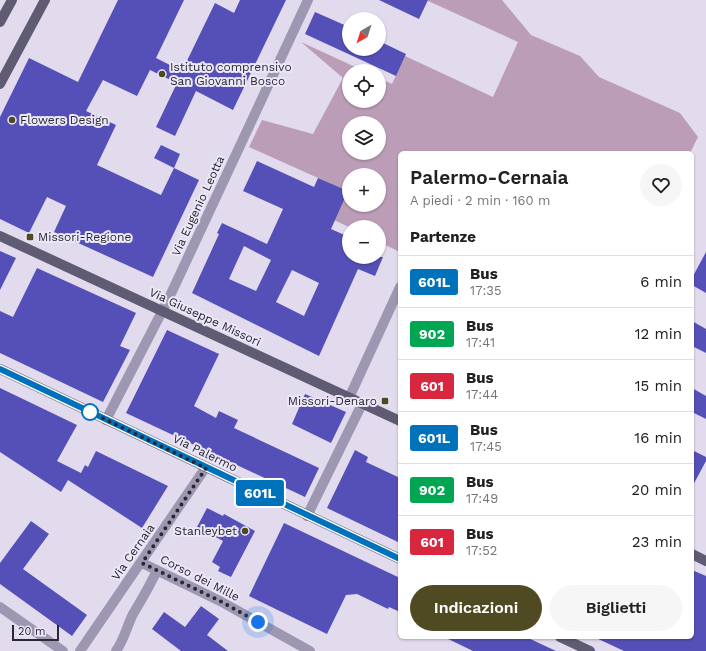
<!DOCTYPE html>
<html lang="it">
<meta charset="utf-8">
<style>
:root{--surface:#fff;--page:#f6f6f6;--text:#202124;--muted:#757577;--line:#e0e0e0;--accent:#4f4a22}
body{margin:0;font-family:"Work Sans",sans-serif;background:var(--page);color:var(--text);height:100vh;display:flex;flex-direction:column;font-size:15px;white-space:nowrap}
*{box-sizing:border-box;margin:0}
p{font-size:13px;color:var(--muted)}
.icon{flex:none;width:22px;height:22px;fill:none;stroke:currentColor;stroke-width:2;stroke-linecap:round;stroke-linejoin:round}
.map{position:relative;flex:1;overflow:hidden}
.panel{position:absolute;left:398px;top:151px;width:296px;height:488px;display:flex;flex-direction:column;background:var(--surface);border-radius:6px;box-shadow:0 1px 3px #0004}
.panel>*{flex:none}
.badge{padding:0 8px;border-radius:3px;font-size:14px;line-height:26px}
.needle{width:26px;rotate:219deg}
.buttons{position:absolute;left:342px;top:12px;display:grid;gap:8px}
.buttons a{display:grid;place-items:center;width:44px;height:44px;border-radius:50%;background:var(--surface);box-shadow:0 1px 3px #0004;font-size:20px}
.scale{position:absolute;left:12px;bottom:10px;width:47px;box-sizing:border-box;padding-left:4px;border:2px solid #292833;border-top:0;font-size:11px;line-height:14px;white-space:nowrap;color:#292833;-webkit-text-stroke:3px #ece7f7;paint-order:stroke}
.you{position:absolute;width:20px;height:20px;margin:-10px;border:3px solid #fff;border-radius:50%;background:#1a73e8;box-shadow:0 0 0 6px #1a73e833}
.map>.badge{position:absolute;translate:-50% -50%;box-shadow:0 0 0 2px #fff}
h2{padding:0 12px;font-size:15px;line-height:36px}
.round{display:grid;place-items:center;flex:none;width:42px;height:42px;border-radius:21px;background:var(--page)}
.overview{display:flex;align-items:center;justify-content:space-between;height:68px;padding:0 12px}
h1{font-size:19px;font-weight:600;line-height:30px}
.button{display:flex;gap:8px;margin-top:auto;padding:8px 12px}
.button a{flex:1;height:46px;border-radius:24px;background:var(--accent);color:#fff;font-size:16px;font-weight:600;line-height:46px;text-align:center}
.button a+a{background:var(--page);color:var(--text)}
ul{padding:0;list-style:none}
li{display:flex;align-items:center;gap:12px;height:52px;padding:0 12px;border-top:1px solid var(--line)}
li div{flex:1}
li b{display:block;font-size:15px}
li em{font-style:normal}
li .badge{min-width:44px;font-weight:700;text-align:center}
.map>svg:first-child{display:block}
.green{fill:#bc9db7;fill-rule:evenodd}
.building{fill:#5550b7;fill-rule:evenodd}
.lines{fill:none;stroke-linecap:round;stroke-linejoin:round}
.minor{stroke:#9d97b1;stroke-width:10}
.major{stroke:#5e5b73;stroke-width:10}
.line-casing{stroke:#fff;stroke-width:9}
.line{stroke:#0072bc;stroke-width:6}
.walk{stroke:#292833;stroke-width:4;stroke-dasharray:0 7.2}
.poi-dot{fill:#4f4a22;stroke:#ece7f7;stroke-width:1.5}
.stop-dot{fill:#fff;stroke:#0072bc;stroke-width:2}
.labels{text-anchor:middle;stroke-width:4;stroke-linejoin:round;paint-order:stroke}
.poi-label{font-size:12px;fill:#292833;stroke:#ece7f7;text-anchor:start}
.street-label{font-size:12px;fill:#292833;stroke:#ece7f7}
</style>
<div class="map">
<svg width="706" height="651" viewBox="0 0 706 651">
<rect width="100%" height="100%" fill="#e2dbee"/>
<path class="green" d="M426,0H502L531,35L580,56L599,77L680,113L698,137L690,153H400V252L379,242V227H349L334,220L347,191L249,147L262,120L313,134L343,78L301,42L364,71H349V101H379V78L392,84L405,56L493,97L518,42ZM349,123H379V153H349ZM349,175H379V205H349Z"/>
<path class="building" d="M118,0H184L156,58L182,71L215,3L234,13L240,0H286L233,110L196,91L175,136L156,127L177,83L150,70L137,96L103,80L86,111L116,125L97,165L161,195L174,168L199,180L153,277L54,232L66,206L47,197L29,233L0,219V117L29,58L78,82Z
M379,0H428L419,19Z
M315,12L349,27V49H379V41L406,54L396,76L305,34Z
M161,145L180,154L174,168L154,158Z
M257,161L314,187L318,178L348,191L331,229L349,237V257H383L375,276L358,269L319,356L192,293L219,234L217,233L222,223L267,244L283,209L243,191ZM244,246L271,260L256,291L229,279ZM292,270L319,283L304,316L276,302Z
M0,251L16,258L0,290Z
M706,252V293L692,285V278Z
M37,268L136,313L120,346L130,350L103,402L0,353V311L13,317Z
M692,321L706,329V353L692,346Z
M167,330L219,354L194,406L216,418L219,411L238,420L234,428L319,468L305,497L126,413Z
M0,388L77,425L57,461L81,473L85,465L88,467L96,451L168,486L142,528L68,480L61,492L0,452Z
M692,388L706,396V419L692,412Z
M305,394L346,412L331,443L292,424Z
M355,450L368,457L366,462L400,478V543L327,508Z
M692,450L706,457V461L692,487Z
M207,508L223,516L224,514L255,531L231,577L218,571L220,567L212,562L223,541L197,527Z
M31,521L49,534L23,569L87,615L72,636L0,584V563Z
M284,523L400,578V612L389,607L388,609L357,594L346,595L327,634L249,596Z
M692,570L706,576V651H624L594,637H692Z
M201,606L219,619L207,635L228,651H181L152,629L164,612L185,627Z
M444,637H526L556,651H473Z"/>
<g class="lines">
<path class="minor" d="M349,398L400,287
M106,420L169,298L308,0
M307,516L362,404
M142,563L220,601L310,651
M0,607L63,651
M80,651L206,467
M116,651C124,640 127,626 133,614C142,599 150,586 157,570"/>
<path class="major" d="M0,22L12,0
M0,84L45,0
M0,236L400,421
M0,369L400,559
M692,554L706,561
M560,637L590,651"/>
</g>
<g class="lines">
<defs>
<path id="line" d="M0,369L400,559"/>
</defs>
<use href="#line" class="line-casing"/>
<use href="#line" class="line"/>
<path class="walk" d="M90,412L206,468L142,563L220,601L258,622"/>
</g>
<g class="poi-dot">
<circle cx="162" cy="74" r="4"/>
<circle cx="12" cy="120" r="4"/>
<rect x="26" y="233" width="8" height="8" rx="2"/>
<rect x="381" y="397" width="8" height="8" rx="2"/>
<circle cx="245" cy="531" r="4"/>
</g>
<circle class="stop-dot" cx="90" cy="412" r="8"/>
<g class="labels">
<g class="poi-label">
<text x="170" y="71">Istituto comprensivo<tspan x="170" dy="14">San Giovanni Bosco</tspan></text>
<text x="20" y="124">Flowers Design</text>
<text x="38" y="241">Missori-Regione</text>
<text x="377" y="405" text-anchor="end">Missori-Denaro</text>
<text x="237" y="535" text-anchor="end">Stanleybet</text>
</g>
<g class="street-label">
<text transform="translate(198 206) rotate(-65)" y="4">Via Eugenio Leotta</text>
<text transform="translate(205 317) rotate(25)" y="4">Via Giuseppe Missori</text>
<text transform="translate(205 453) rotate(26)" y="4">Via Palermo</text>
<text transform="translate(133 552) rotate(-55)" y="4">Via Cernaia</text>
<text transform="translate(200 578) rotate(27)" y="4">Corso dei Mille</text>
</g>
</g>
</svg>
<div class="buttons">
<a><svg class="needle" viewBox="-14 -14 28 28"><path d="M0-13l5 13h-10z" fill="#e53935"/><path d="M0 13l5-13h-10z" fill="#757577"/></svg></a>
<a><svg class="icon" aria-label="locate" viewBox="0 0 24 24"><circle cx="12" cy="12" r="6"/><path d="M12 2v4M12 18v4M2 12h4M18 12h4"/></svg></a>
<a><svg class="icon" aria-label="layers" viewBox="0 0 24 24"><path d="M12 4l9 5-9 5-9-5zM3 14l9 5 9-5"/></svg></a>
<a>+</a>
<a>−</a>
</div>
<div class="scale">20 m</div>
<div class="you" style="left:258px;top:622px"></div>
<b class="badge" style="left:260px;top:493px;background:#0072bc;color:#fff">601L</b>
<section class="panel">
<div class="overview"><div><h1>Palermo-Cernaia</h1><p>A piedi · 2 min · 160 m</p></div><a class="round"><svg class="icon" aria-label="heart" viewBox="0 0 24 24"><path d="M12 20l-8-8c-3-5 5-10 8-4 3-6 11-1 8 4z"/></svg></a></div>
<h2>Partenze</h2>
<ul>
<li><span class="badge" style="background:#0072bc;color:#fff">601L</span><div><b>Bus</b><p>17:35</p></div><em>6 min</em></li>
<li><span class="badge" style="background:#00a651;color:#fff">902</span><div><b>Bus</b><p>17:41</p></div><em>12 min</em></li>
<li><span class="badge" style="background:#d7263d;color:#fff">601</span><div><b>Bus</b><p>17:44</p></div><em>15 min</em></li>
<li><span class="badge" style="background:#0072bc;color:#fff">601L</span><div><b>Bus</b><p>17:45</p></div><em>16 min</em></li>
<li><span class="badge" style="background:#00a651;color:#fff">902</span><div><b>Bus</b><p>17:49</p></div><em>20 min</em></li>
<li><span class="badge" style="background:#d7263d;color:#fff">601</span><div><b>Bus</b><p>17:52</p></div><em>23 min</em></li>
</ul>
<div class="button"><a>Indicazioni</a><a>Biglietti</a></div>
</section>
</div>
